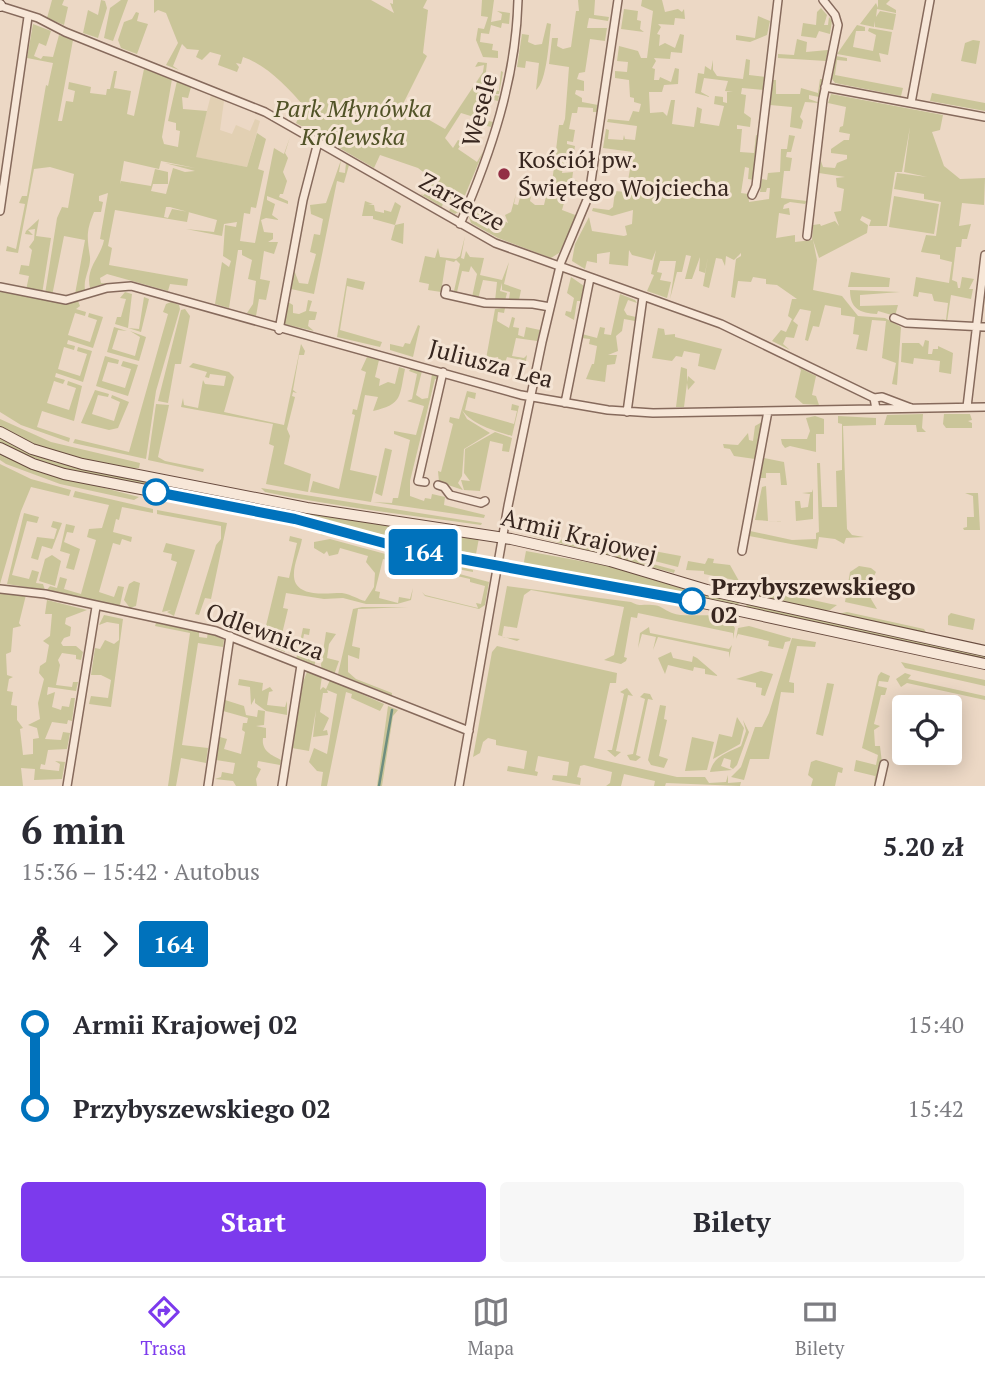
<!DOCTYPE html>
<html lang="pl">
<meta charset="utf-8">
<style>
:root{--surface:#fff;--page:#f7f7f7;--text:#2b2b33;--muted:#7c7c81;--line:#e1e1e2;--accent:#7c3aed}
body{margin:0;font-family:"PT Serif",serif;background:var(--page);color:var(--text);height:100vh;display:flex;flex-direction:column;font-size:26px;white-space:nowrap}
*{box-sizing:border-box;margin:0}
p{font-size:23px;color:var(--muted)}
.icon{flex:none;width:38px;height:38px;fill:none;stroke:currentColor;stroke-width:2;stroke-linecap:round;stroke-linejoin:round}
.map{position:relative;height:786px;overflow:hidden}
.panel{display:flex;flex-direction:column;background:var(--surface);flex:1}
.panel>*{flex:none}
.badge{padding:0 14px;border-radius:5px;font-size:24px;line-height:46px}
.tools{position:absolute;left:892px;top:695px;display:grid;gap:14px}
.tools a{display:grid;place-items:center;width:70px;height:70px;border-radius:7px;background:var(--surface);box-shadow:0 4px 18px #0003;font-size:35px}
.map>.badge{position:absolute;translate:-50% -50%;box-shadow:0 0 0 4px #fff}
.legs{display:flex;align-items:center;gap:10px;height:77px;padding:0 21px;font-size:23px}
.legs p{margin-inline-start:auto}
.overview{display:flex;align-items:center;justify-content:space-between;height:119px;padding:0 21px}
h1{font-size:38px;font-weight:600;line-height:52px}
.button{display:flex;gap:14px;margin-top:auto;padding:14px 21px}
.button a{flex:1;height:80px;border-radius:7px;background:var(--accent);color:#fff;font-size:28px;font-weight:600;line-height:80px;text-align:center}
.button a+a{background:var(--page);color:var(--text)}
ul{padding:0 21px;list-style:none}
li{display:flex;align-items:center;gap:24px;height:84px;font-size:26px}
li i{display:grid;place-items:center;width:10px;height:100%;margin:0 9px;background:currentColor}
li i::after{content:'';width:18px;height:18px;margin:-9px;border:5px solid;border-radius:50%;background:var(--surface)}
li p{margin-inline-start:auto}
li:first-child i{background:linear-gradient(#0000 50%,currentColor 0)}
li:last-child i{background:linear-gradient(currentColor 50%,#0000 0)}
.tabs{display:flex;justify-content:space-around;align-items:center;height:98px;border-top:2px solid var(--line);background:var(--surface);font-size:19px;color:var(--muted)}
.tabs a{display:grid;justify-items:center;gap:4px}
.tabs .on{color:var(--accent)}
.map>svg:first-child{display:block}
.farmland{fill:#e2d0b3}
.green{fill:#cac599;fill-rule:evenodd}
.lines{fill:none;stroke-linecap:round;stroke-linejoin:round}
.stream{stroke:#6e8e7f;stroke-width:2.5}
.minor-casing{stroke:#866a5c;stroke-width:10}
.secondary-casing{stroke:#684b3f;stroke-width:12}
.minor{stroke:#f7e7d8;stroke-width:7}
.secondary{stroke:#f7e7d8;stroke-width:10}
.line-1-casing{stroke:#fff;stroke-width:16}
.line-1{stroke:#0072bc;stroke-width:10}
.poi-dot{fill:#932f45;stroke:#f4e4d4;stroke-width:2.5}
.stop-1-dot{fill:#fff;stroke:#0072bc;stroke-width:3.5}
.labels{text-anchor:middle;stroke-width:6;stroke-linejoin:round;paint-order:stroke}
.park-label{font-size:24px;font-style:italic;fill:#515327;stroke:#f4e4d4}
.street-label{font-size:24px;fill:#37261f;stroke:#f4e4d4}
.poi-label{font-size:24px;fill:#37261f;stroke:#f4e4d4;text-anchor:start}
.stop-label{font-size:24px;font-weight:bold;fill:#37261f;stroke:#f4e4d4;text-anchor:start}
</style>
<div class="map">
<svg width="985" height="786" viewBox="0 0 985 786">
<rect width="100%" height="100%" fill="#ecd8c5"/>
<path class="farmland" d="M211,95L224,101L220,130L232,134L236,125L250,131L255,119L260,121L247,167L195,157Z"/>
<path class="green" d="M52,0H64L62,5L68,7L64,25L47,18Z
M101,0L105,1L107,8L98,38L83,33L88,10L98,15Z
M121,0H128L113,41L104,38L110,8Z
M154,0H371L394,13L390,3L393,4V0H427L423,8L428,10L423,53L427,56L399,112L413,120L417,113L445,129L483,72L484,65L475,67L478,62L487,63L484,89L499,91L501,71L503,72L499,94H490L499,96L498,101L489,99L487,106L481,105L483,109L481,119L493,122L491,127L472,122L474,117L461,113L445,138L453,148L458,140L463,142L458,149L477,162L484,150L458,212L455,214L449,211L454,202L445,193L442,207L420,194L424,195L431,178L418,168L380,155L374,168L296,123L304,106C288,88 267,65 243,57L241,64L236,63L239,67L237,72L218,65L221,55L210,52L202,60L196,57L199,50L187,49L182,44L173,66L179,70L166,65L178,43L166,13L158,10L154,13Z
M482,0H494L491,22L501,20L502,14L497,11L510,13L509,24L502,23L501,28L491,25L489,34L481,33L480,42L493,44L492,50L498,51V58L483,57L476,40L478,28L484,29L488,17L481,16Z
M578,0H595L594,15L609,17L608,21L589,18L587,28H607L605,41L590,39L585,72L579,73L577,79L584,81V91L576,90L575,94L582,98V102L598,105L597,112H593V108L578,107L577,113H572L569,129L575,130L573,142L567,141V144L575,146L572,164L563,167L562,173L573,172L572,180L578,181L577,185H569L562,210L578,216L559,253L551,258L498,238L471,223L469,217L473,208H482L508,223L505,215L511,212L516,194L514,204L518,205L522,190L532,192L530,201L535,205H544L548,188L552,183L559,125H563L565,119L569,67L549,64L552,38H558L557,46L563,49L571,47L576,11H579Z
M642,0H662L665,12L678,9L682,12L684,9L685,19L675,18L674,25L658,24L661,27L657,34L660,35L659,46L665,43L675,48L680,34L684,35L682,53L671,52L670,59L654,58L656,61L652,68L655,69L654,80H659L660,77L671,82L675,68L679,69L678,84L664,85L662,92H649L650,113L663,112L667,116L671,100H675L672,124L694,127L697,107L702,109L700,123L719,126L724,106L714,104L715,96L723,97V102L727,103V92H733L725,91L728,81L704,78L701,92L710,97L695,93L698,73L704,74L705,66L711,70L713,60V70L717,76L743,79L746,59L750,60L749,75L766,77L765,90L742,88L741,94L746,95L744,113L751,118L750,127L737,125V129H742L740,152L754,153L756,135L759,136L754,180L748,179L749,168L745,167L741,193L748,194L749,202L769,199L770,188H767L766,192H760L762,179L767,180L768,173L780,172L781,149H787L789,135L795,136L791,152H787L786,157L792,158L790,171H784L781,198L807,201L805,204L790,202L784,205L783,209L789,208L790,215L779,213L776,238L795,235V242L812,240L813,225L820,224L821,226L835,221L839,226L834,212L841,211L844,189L837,187L836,178L845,177L819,173L821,161L823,167L835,168L837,163L847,159V155L831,153V149L844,140H849L850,134L839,132L840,127L843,126L846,107L828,103L831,94L943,115L940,130L932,132L944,166L960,179L985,178L984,205L962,203L959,226L971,224L967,239H962L961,247H956L952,280L957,282L958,288H960L962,277L974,279L969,289H973L971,299L951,295L947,322L941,319L946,320L948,303L934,301L932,294L919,292L918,297L913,296L916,277L949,283L952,262L940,259V255L921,252L926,235L936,236L941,202L924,199V194L894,189L897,173L927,177L904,172L910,127L902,172H895L887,226H869L871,220L862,216L860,220L868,225L867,233L819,258L813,240L817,260L813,290L842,296L858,316L885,318L901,327L897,385L892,384L896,363L882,358L886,321L872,320L867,351L856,349L859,335L853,334L855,317L841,315V308L825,305L819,327L813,326L808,341L805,340L811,311L800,309L793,321L798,325L794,338L786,337L783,344L790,350L772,341L781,330L786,332L792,319L788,316L792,299H797L777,285L766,284V279L753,277L751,282L738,281L735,298L731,297L736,259L741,256V253L734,260L726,256L725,266L722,259L716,258L709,288L703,286L708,257L705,273L699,271L700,257L692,279H685L691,256L686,255L682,272H677L670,299L676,261H660L657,272L662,273L660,280L671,282L667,298L647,291L654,275L651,274L656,250L652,260L632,255L629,250L628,266L609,264L610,252L597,254V263L587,261L585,269L572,261L575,244L589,217L592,231L624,236L627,235L625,226L632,224L633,210L612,216L592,211L593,208L609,210L613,207L615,191L626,192L633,152L603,148L606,129L609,130L608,139L623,140L624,135L625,139L635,140L637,126L607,122L608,119L629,121L633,111L639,112L641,104L634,102V98L630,97L629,80L615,78V71L627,72L628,62L617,61L619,46L638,51L641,58H647L653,11L641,6Z
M878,0H890L886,4L896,10V13L877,9L876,17L880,11L896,14L893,30L875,27V21L874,27L860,24L876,3L878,8Z
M821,8L827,15L824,25H828L829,17L832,21L830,34L819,31L816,38L801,36L803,23L816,25L817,12Z
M624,9L638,11L637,20L641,21L640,29L644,32L621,29Z
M136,12L139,13L137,21L148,24L137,54L121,48L118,40L124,22L132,19Z
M758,16L770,21L767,35L750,42L736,40V35L755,38Z
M547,23L551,24C549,39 547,82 536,90L539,63L526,61L525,68L517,67L522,34L529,35L528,42L535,45L542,44Z
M33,24L51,31L46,46L39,43L34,56L41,59L43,56L53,57L59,35L73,40L58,121H62L66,101L73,102L75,91L68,89L69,82L91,87L90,93L106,95L107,89H110L114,71H117L114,88L131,91L127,114L134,116L144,69L172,79L162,137L164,144L178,147L180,131L176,130V123L168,121L177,81L191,87L188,98L182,97L183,109L207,111L196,157L247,167L257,133L266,139L258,169L264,171L256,208L251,207L250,214L244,213L240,241L255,243L274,148L284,154L290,137L285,153L288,158L283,172L287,181L283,194H280L279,197L288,201V204L267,196V200L275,204L272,215L279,220L266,218L261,220L264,232L273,233V239L268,242H278L274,254L264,251L260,279L270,281L266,300L259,299L256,316L247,313L253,304L256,281L248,279L252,260L242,255V250H238L229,308L215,304L222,262L229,267L231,261L223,256L225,225L236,227L237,222L224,224L222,236L186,229L214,232L217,220L170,207H166L164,217L168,218L172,209L189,212L187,222L115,210L108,246L112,248L109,265L188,279L187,286L170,284L168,291L107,274L100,278L101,283H106L90,288C85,268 101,257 104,240L100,239L108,193L99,196V201L103,202L101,212H94C86,231 87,238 90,257C91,268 83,278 85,290L75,294L85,240L64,236L52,296L45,294L57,218L62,207L68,208L74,174L50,167L34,169L18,253L6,251L7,246L16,249L25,204L19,203L22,196H27L46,85L48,86L53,63L27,58ZM124,161L159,169L161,161L195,168L165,163L195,171L185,172L173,168L166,194L151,191L153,184H168V172L155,169L151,186L121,181L120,184Z
M857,25L865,27V31H856L853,47L873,51L876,35L868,31L869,28L892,32L888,55L879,53L881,62L837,54Z
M797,39L807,42L806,52L828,50L826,61L778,58V54L794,55Z
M973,40L980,41L976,64L961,61L965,43Z
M836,56L847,58V61L837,60L835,75L903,88L901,96L835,83L832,79Z
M820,79H823L819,97L809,95V99L820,103L805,102L800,117L803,121L801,129L790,127L792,107L770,105L773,80H776V94H800L801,88L818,93Z
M932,93L985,103V111L930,101Z
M341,160L339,172L345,173L346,163L349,165L344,183L337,181L314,294L291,289L294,270L299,283L308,284L316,254L310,252L314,234L320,235L323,219L311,214L310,205L326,203Z
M894,196L939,204L934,234L889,227Z
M365,201L373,204L368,205H374L375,211L384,213V210L391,212L395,202L401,206L395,225L404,223L403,244L391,240L395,225L373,219V216H362Z
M39,219L36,236L51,238L42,294L26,290L29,276L19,274L21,265L29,266L32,250L29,247L34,240L35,229L28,230L33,235L25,234L26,231Z
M465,236L461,258L464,259L466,251L470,257L484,258L480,275L502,280L509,262L504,284L521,290L519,300L509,299L510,292L502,290V283L500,291L507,293L505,301H495L497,282L483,280L478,299L472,297L477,274L471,266L469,272L462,271L457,292L454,291L460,264L456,260L454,262L446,260L441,292L428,290L429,284L419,282L425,256L435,258L438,248L440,257L456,259L460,256Z
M851,272L890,278L889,287H848Z
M571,277L584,286L581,301H577L574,320L565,315L566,311L571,312L574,298L567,293Z
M347,278L365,282L363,290L347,286L340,330L382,342L380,347L337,337Z
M0,289L54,301H78L80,306L76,309L86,312L85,316L75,313L68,335L90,342L97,320L88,317L89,313L103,317L93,348L68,340L67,344L75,346L74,350L64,347L58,369L80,376L87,354L77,351L78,347L92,351L83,382L56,373L55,377L65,380L63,384L54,381L47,403L69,410L76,388L67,385L68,381L82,386L74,421L42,411L37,427L70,438L69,442L21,425L0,412Z
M850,290L900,292L860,295V306L898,305L895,316L878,311L877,314C860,313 850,309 850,290Z
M125,292L132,294L128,328L139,329L144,297L149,299L141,332L115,324L117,317H121L126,299L120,298Z
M620,294L635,300L637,303L628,300L624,310L627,315L636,317L635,321L624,319L622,331L616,336L618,351L608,355H617L615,364L607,365L605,382L586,379L592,364H594L597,346L589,344L590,339L581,338L582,334L597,338L600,327L605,328L604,334L611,335Z
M308,300L312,301L309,311L317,312L315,320H309L308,326L314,331L284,324L288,302L293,305V313L299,314L306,311Z
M171,302L179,305L180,309L156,391L146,459L73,443L75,439L129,452L168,314L163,312L166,304Z
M505,308L504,313L498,312L497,321L509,328L512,317L515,318L513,327L519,328L518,335L524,337L526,327L540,330L537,341L516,338L512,356L524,358L527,355L526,361L507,357L505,363L499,362L498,357L486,359L495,309Z
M185,309L190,316L181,364H175L168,403L158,401L181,310Z
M418,325L420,326L413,357L390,350V344L403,347L405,343L410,344Z
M114,327L127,331L118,330L112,349L135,356L140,337L130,331L146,337L139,361L107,352Z
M658,328L664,329L665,335L675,334V337L722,349L715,370L698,366L700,354L684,351L682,357L676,356L672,361L652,358Z
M925,340L929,341L928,354H932L933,349H938V346L953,353L951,374L939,372L940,361L914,358L913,364L901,362L902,343H919L923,347Z
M301,344L305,351L304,355H299L293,390L297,393L293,392L292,396L295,397L287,429L290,436L284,464L311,474L308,492L266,484L274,446L269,444L273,424L181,407L183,398L184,405L198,408L203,380L205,384L224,386L226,376L210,374L209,378L205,377L207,372L189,367L193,363L229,372L234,377L224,412L284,425Z
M105,356L119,360L118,364L108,362L102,381L125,388L131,369L121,366L123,361L138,365L128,396L96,386Z
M367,357L379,360L375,377L380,379L379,386L388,382L395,384L399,367L405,369C399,397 403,404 373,411L378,397L365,395L350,470L377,476L371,502L310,492L313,481L339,489L355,415L352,414L353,409L357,410L366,372L361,370Z
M681,367L687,369V382L688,376L695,382L688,390L687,383L684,407H676Z
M798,367L816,376L812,395L816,396L819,405L803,404L795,397L801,370Z
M411,368L422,371L416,395L422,399L428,398L432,374L439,376V380L435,379L410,481V496L424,501L425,498L431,499L432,494L445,497L444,505L485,515L484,518L373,502L392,503L393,498H398L410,440L394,434V431L416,435L424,406L407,401L412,399L417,374L409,371Z
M95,390L109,394L108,397L98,395L92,414L114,421L120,402L111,398L112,395L129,402L118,428L109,430L81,423Z
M467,391L476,393L475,399L468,397L465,410L514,424L517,411L511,410L512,404L519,406L512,436C496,431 472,425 462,410L467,419L490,433L464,449L462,476L458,483L463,490L439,482L438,471L441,472L453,424L449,422L450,417L459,419Z
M156,404L169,405L158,457L165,461L204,469L203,472L148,460Z
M923,414L922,428L926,432H917L916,425H884L887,415Z
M944,414H970L972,420L968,421L972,423V428H946L943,424Z
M815,416L824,419V434H816V452L790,446L785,448L782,444L781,439H807L810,431L806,418Z
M838,416L876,418V425L843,426L847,529L852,535L864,537L846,538L844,544L835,539L819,537L817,549L749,536L750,531L792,540L816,539V533L819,532L817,463H820L822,507H837L836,471L842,470V424L838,423Z
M0,419L51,442L140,463L139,468C94,469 45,451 6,430L0,426Z
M762,422L755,459L734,456L730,449L724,448L723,444L738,445L748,433L749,440L753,441L755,426Z
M495,432L512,438L509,452L502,451L503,444L490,441L480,491L464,490L461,480L470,481L464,473L465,449Z
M0,438L54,462L188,490L187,493C124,481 57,474 0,443Z
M385,448L392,450L382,496L375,493Z
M0,454L35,470L139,497L134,500L60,484L6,464L0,460Z
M764,458L784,462L787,485H781L780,473H766V478H760Z
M0,464L31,479L71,490L69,496L31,487L21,511L0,584Z
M766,486L768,521L785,522L755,520L762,487Z
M261,488L482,523L481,525C410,515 336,507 265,492Z
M813,489V519L796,521L795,501H800L801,508L808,507L810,494L802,493L812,492Z
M75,491L153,509V513L122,507L119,520L116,519L113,532L132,537L131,542L122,539L120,545L113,543L99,592L114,597L118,586L124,587L120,605L128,609L46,591L50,586L57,588L60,577L67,579L64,589L81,594L96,540L87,537L89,529L102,528L109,505L73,497Z
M196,491L313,513L479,538L476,554L195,495Z
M965,493H978L980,530H964L963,528L967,527V517H974L973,496Z
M157,510L227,523L211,599L205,598L199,615L195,614L216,545L221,539V526L157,514Z
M24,513L39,517L37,523L27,521L12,575L29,579L32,570L39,572L36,583L43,584L45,590L7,584Z
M53,521L62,523L52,549L42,546L38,560L31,558L37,537L54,539L57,529L51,527Z
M66,524L75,526L73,533L67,532L64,542L80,549L74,570L66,568L70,554L60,551Z
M529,531L675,570L674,573L529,535Z
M324,533L473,570V572L426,563L333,536L320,535Z
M290,536L302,539C300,551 293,565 294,577C296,600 334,592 342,593C353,595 357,599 365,601L374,587L375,573L366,562L368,556L340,548L338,554L329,556L327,551L324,554L314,548V542L330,539L489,582L485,605L479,609L425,596L422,592L425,595L478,608L476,603L481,604L485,586L470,582V579L383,559L375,591L380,592L379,598L398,603L399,597L410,599L413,588L411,600L397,604H366L343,598L324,599L286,593L283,608L288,609L282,634L285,652L275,648L276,643L260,639L262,633L264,634L278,576L289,578L297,543L289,541Z
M166,543L195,550L174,616L167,612L171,610L162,612L177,562L171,560L172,554L163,552Z
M621,545L681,556L678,567L619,552Z
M526,551L608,566L684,589L739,602L738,606L523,567Z
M52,555L61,561L55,586L39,581L45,559Z
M708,558L714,559L713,563L730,565L739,581L704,574V571L686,570L688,561L705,564Z
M859,566L871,568L876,572L871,582L874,583L871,599L877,609L845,602L850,572Z
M134,581L140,583L136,606L130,608L124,600L129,584Z
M507,586L631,602C640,607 643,604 652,605C661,605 664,610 672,613C690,620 723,607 735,628L733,639V633L638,613L637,618L631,617L624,657L627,658L626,661L621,664L604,660L614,655L624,607L531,590L524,595L517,628L504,626L502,637L520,639L517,641L498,635Z
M749,586L831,604L837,605L830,610L820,611L750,595Z
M0,592L26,595L19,623L21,626L13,628L11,652L6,654L7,675L13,677L9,679L7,691L13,692L11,705L17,706V720L23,728L20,729L23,755L33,754V739L39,738L37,728L28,725L40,719L38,703L44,679L39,673L40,666L46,662L49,645L43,641L50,636L52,614H45L47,600L87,610L66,618L65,624L71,627L70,636L64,638L61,643L63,646H76L83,652L81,660L76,659V655L62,653L58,660L60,665L56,685L72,687L73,682H78L76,691L48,687L47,695L55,692L52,707L61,710L62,706L69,707L71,698H75L72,721L68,720L67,724L52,722L45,739L61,740L63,732L70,733L67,749L48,750L45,765L41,764L40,769L59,771L60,764L55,761L65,762L62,779L34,780L35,769L21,768L23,786H0Z
M747,604L985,656V660L746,608Z
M362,607H408L358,609L352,646L360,648L359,659L348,655V672L356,679L392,693V699L390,695L338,674L353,609Z
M847,612L924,629L927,634L838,614Z
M951,613L975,619L973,630L948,625V616Z
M104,615L123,619L111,707L89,704L91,696L108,698L111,680L101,675H91L95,648L100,649L105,640L114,644L119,640V624L107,622L99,625Z
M156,623L199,631V637L207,638L208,632L224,640L223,647L198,643L182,745L208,748L206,763L181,758L176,786H168L190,633L155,626Z
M749,626L791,638L790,641L785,642L783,649L768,646L769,641L738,634L736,639L738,628Z
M649,627L650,633L729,649L732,645L729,658V652L658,637L653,650L656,637L642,634L638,648L640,633Z
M303,628L310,629L309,635L304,634L302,645L318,651L314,667L296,660Z
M326,632L336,634L329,644L327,658L339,661L334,675L322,670L321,665Z
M792,638L816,642L815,647L797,646L789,682L794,683V693L781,692L769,759H750L744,780L731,777L741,767L755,727H762L769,713Z
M497,646L617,673L616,683H610L594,758L677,777H705L709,783L726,782L728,775V783L741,782L740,786L666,783L665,786H654L655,781L624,774L621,786H606L610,783L612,772L584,765L580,766L577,777L581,778L580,785L552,780L553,775L567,776L569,762L538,756L535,771L538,772L537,776L507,771L508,766L524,769L527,751L496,745V740L488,738L483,742L480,753L473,757L492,652Z
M671,652L673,658L692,662L693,656L697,658L718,676L705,674V669L694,667L693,671L668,665L665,674L658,658Z
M901,662L985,680V686L905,668Z
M761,671L773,674L765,696L761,695L762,688L756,687V683L736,679Z
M307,672L322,676L320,690L323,687L326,689L330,680L384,704L380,711L351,698L352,694L346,692L327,786H321L323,772L317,771L309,762L314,748L327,754L337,694L327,690L328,693H323L320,712L329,718L323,731L327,730L328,735L313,737L316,710L309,751L292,748L303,682Z
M881,672L890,676L888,682L879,681L878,686L887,688L885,695H881L874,724L880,726L874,730L875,746H880L882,763L874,786L875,776L854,771L856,760L876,765L878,755L862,748L878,676Z
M905,673L911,675L908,679L985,696V700L907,683L901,687L896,679Z
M239,679L263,683L262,691L270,687L273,691L269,692L267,705L285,707L287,701V715L266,711L255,703V698L251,705L250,687L238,685Z
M827,683L834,684L823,736L816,734Z
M627,688L633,696L628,695L616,751L621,752L615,757L607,750H612L624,694L620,692Z
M644,693L650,694L653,700L648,699L636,755L641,757L636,761L630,760L627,755L633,754L645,699L640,697Z
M225,700L244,706L246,715L257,717L258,710L265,711L264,725L256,726L266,728V738H263C261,752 274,756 281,760L280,765L258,761L257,767L261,769L256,779L257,786H236L233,781L215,779L221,777L222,772L233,774L235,763L216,760L220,737L227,739L224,749L241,754L245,732L242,730L243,723H247L248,718L223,711Z
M660,705L666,706L664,719L667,720L659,756L668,759L664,768L651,765L648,760Z
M388,706L398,710L393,716L382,786H377Z
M737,717L744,728L740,744L713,759L719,734L732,737Z
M743,720L749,732L737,765L733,769L730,767L731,760L724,758L721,766L732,770L710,772C714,755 728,753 741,746L746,731Z
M692,737L714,742L707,770L685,771Z
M816,760L843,768L842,773L838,772L835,786H811L813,779L808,775L811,762Z"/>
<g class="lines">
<path class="stream" d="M379,786L392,710"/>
<defs>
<path id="minor" d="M0,6L38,18L65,32L265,112L495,243L721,324L874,398L876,409
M825,87L985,117
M911,103L930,0
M752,195L756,186L778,0
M0,211L28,17
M460,224C491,153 516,79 518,0
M807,236L823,99L838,25L835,15L823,0
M0,287L66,300L107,288L131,286L521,395L608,410L653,413L985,407
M446,289L445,294L485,303L533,304L550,307
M894,318L906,323L985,327
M279,330L303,200L318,142
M874,398L882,397L911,408
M565,403L590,278
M967,407L985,255
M627,412L643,297
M425,482L418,481L443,372
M438,485L444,487L450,495L481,503L485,501
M742,551L768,411
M0,589L45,594L216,631L469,731
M67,786L96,607
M208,786L230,636
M282,786L301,665
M459,786L508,506L542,342L561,262L589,195L618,0
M879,786L884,764"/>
<path id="secondary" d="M0,5V6
M0,432L32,449L82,464L307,508L511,539L610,561L707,590L985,651
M0,448L33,464L64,474L295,519L406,549L689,600L985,664"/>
</defs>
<use href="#minor" class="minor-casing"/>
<use href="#secondary" class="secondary-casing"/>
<use href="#minor" class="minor"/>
<use href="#secondary" class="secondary"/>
</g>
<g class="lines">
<defs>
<path id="line-1" d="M156,492L295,519L406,549L692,601"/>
</defs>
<use href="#line-1" class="line-1-casing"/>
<use href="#line-1" class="line-1"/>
</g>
<circle class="poi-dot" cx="504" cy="174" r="7"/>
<g class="stop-1-dot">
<circle cx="156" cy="492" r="12"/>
<circle cx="692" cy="601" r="12"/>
</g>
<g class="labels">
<g class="park-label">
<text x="353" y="117">Park Młynówka<tspan x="353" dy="28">Królewska</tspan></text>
</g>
<g class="street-label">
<text transform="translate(480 110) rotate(-75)" y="8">Wesele</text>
<text transform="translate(462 202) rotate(29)" y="8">Zarzecze</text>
<text transform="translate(491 364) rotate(15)" y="8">Juliusza Lea</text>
<text transform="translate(579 536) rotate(14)" y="8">Armii Krajowej</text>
<text transform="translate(265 632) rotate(20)" y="8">Odlewnicza</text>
</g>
<g class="poi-label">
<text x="518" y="168">Kościół pw.<tspan x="518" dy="28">Świętego Wojciecha</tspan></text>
</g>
<g class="stop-label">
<text x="711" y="595">Przybyszewskiego<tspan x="711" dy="28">02</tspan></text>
</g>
</g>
</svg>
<div class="tools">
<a><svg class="icon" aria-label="locate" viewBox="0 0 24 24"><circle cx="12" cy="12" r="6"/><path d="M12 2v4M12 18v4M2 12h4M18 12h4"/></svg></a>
</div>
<b class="badge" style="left:423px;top:552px;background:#0072bc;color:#fff">164</b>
</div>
<section class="panel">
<div class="overview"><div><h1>6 min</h1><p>15:36 – 15:42 · Autobus</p></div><b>5.20 zł</b></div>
<div class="legs"><svg class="icon" aria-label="walk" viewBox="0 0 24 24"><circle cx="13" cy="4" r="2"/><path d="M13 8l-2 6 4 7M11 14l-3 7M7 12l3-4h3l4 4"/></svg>4<svg class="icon" aria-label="forward" viewBox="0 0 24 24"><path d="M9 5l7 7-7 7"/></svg><b class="badge" style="background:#0072bc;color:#fff">164</b></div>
<ul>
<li><i style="color:#0072bc"></i><b>Armii Krajowej 02</b><p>15:40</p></li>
<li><i style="color:#0072bc"></i><b>Przybyszewskiego 02</b><p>15:42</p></li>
</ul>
<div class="button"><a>Start</a><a>Bilety</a></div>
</section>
<nav class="tabs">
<a class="on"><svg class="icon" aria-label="directions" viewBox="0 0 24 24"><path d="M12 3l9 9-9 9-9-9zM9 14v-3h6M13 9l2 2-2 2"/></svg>Trasa</a>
<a><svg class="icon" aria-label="map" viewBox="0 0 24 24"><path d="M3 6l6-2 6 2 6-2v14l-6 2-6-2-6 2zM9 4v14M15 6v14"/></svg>Mapa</a>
<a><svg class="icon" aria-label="tickets" viewBox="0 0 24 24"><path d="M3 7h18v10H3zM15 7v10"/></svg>Bilety</a>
</nav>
